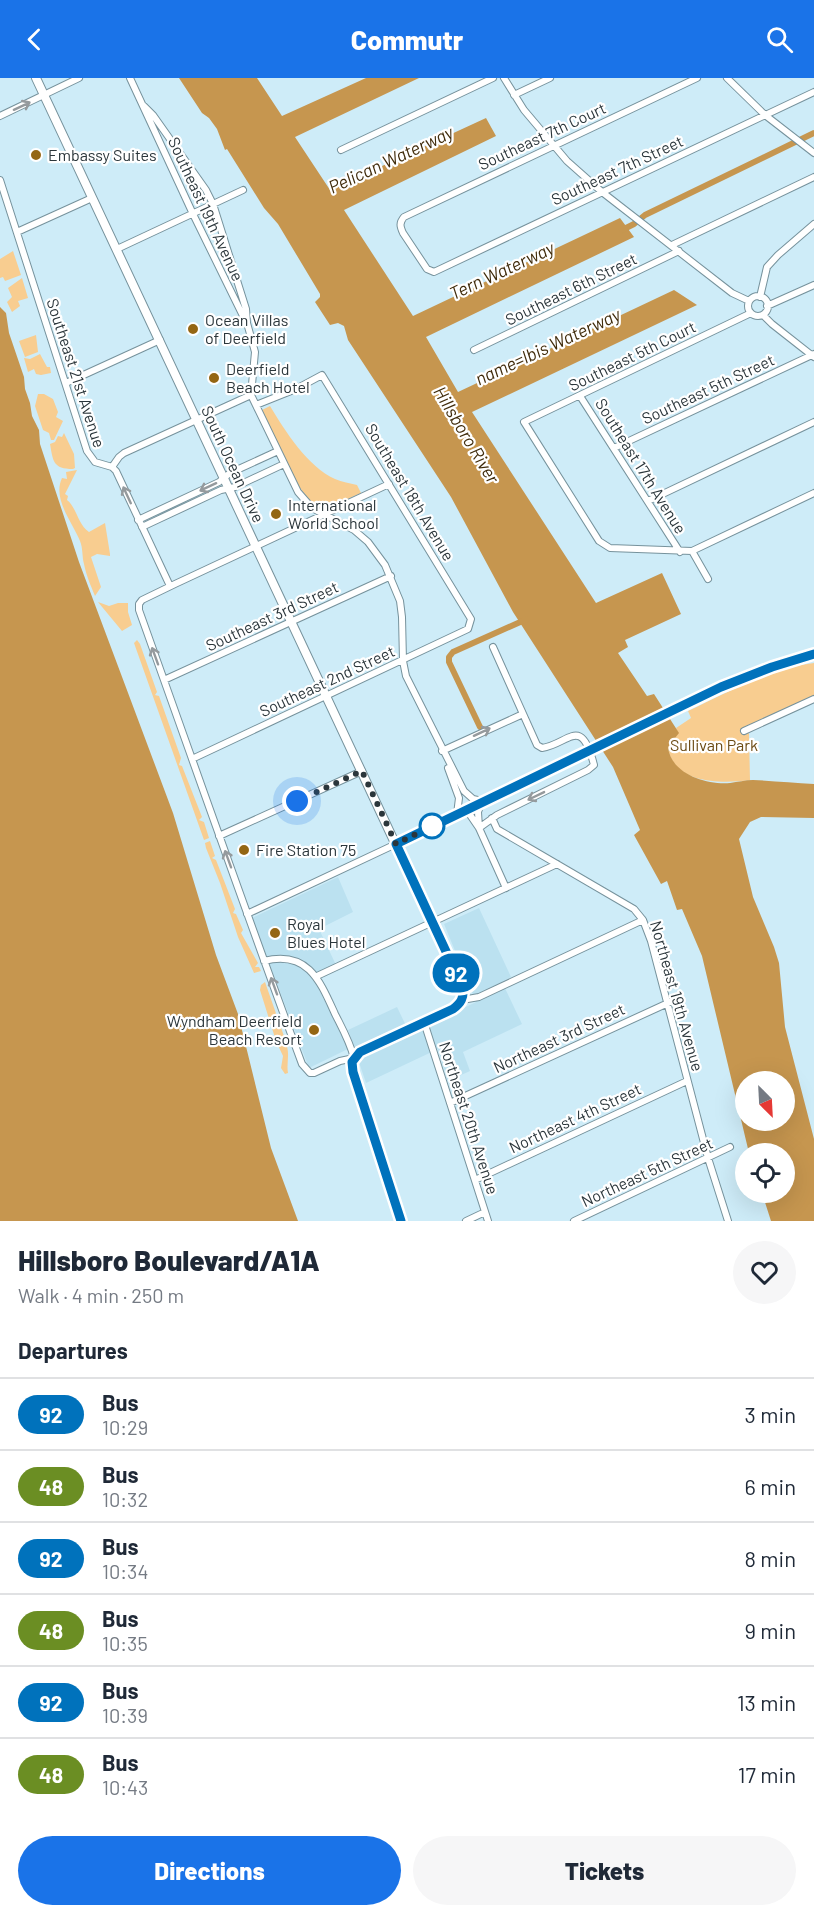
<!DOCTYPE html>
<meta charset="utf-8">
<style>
:root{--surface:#fff;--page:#f6f6f7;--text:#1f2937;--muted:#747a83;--line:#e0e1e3;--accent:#1a73e8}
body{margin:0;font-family:Barlow,sans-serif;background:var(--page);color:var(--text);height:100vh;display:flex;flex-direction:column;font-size:22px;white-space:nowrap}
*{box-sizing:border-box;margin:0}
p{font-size:20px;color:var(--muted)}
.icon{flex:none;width:33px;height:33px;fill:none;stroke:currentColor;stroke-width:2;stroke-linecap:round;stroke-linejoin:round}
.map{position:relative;height:1143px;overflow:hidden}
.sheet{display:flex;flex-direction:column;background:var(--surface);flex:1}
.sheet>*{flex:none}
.badge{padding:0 12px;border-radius:20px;font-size:21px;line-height:39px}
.needle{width:39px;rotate:156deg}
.controls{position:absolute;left:735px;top:993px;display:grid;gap:12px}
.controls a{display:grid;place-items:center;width:60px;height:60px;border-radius:50%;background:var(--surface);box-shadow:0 6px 24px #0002;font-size:30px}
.you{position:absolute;width:30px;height:30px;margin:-15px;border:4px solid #fff;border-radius:50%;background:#1a73e8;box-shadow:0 0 0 9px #1a73e833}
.map>.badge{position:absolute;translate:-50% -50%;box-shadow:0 0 0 3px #fff}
h2{padding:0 18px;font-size:22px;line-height:54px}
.round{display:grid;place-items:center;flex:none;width:63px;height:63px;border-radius:32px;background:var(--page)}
.summary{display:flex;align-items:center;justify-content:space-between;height:102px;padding:0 18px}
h1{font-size:28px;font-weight:800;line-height:45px}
.action{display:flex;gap:12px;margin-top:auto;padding:12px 18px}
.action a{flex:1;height:69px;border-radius:36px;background:var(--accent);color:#fff;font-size:24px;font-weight:800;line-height:69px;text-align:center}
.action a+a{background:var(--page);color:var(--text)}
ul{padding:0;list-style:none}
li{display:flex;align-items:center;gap:18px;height:72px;padding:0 18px;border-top:2px solid var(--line)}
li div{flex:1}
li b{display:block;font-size:22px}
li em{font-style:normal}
li .badge{min-width:66px;font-weight:700;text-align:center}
header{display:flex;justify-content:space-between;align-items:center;height:78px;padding:0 18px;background:var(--accent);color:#fff;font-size:27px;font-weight:800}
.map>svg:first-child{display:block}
.built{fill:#bbe1f0}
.green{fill:#f8cd90}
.water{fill:#c6964f;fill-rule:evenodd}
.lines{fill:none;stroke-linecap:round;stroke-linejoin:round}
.canal{stroke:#c6964f;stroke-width:6}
.minor-casing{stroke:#76929c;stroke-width:8}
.major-casing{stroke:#76929c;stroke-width:10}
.minor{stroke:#fff;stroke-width:6}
.major{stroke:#fff;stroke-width:8}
.major-bridge-casing{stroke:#76929c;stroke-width:10;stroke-linecap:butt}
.major-bridge{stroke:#fff;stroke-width:8}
.oneway{stroke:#959a9d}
.line-casing{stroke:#fff;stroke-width:14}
.line{stroke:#0072bc;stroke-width:9}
.walk{stroke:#2b363b;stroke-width:6;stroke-dasharray:0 10.8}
.poi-dot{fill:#946613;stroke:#fff;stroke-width:2}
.stop-dot{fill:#fff;stroke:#0072bc;stroke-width:3}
.labels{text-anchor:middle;stroke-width:4.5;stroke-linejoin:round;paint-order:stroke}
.street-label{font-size:16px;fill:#2b363b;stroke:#fff}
.poi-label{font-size:16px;fill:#2b363b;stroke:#fff;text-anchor:start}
.park-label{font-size:16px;fill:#6c4b15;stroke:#fff}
.water-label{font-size:18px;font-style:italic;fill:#402c0c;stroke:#fff}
</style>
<header><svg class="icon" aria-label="back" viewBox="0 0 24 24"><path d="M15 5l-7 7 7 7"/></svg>Commutr<svg class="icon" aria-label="search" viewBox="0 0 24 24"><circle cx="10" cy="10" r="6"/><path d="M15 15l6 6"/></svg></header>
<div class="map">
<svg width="814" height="1143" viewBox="0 0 814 1143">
<rect width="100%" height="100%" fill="#ceecf8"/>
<path class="built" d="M338,799L353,834L319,851L336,887L313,899L348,971L309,990L252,840Z
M479,830L511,899L502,904L522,946L463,974L470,993L448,1003L438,971L366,1005L348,952L397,929L410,956L476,924L444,846Z"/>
<path class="green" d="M13,173L21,197L5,203L3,199L0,200V181Z
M22,200L28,220L18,223L20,228L12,234L7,224L12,219L8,210Z
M36,257L38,274L25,279L19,263Z
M40,276L47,289H50L51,295L41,297L36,296L34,291L28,294L24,280L30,281Z
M38,316H44L53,321L58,334L56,339L63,343L54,362H51L49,355L43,352L35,328Z
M270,328C285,353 308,389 335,401C342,404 350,405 357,407L361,415L323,432C296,420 275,359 262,332Z
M64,355L74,376L75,390L73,391C53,391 53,383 50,366L55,364L58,358L62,359Z
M77,392L65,416L68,418L67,422C77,430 78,447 89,454L105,445L110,476V478L97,476L91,479L101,509L95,518C91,508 86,497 84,486C82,479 83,470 80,463C73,445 52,421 62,400L67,401L66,394Z
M98,524L109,528L118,525H128V534L132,547L122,553Z
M137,562L140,566L157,614L155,617L159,618L181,680L179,687L182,688L202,739L199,742L204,744L209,760L204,762L134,565Z
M814,585V618L746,649L749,656L750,702C722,706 672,706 668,669L678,655L676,650L691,640L688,633C728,614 770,590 814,585Z
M210,763L215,778L212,780L216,782L235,831L233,835L236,836L243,852L241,855L258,885L255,889H259L261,893L254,895L238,859L220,805L206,770L205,765Z
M265,904L285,961L282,963L285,964C291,975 286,984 288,995L285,996L281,990L283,978L276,963L260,912L261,907Z"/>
<path class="water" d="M179,0H257L282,38L366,0H419L295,59L330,112L486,40L496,58L344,132L413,238L620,140L634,159L426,259L458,314L674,212L697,227L472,334L596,525L662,495L681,536L625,562L628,569L618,575L647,618L654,616L679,655L668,669C671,696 706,707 730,705C738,704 745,702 753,702C774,703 794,705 814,706V740L761,739L750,744L739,761L753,819L774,869L779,885L785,949L814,1061V1143H771L762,1115L784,1114V1076L749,1075L702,878L682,831L677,832L667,803L661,806L634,757L640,752L613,689L513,534L451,419L348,262L344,248L338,245L330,247L315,224L320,219V216L278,146L264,130L227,71L225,72L217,51L209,40L202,35ZM746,1004H784V1042H746Z
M0,229L6,235L9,255L24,299L25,311L30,325L32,338L39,352L40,366L79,484L173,735L216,877L238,936L271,1070L298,1143H0Z"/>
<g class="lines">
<path class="canal" d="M622,152L634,146L645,137L814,55
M480,649L449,584V579L453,574L527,541"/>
<defs>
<path id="minor" d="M130,0L193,136L245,242
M504,0L524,32L567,83L602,114L732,215L749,223
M697,0L404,139C399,145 400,148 403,155L427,191L434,194L814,14
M727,0L765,37L814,75
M514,17L550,0
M144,28L153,37L206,112L213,126L246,231L247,245L255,274L251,317L298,414L312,430L354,452L368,464L385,487L400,523L402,539L403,583L406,598L464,713L473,721L482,723L478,734L479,750
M0,38L79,0
M341,72L493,0
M0,102L87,373L95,384L112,389L116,393L170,508
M17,154L92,120
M672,167L814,99
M117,171L243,112
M748 228a10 10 0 1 1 20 0a10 10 0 1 1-20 0Z
M760,219L767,189L778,177L814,146
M767,228L814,207
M751,235L524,344L599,463L610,470L692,473L814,415
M763,237L772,246L814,279
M474,272L679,173
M66,305L160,262
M580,318L680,474
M614,370L814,276
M112,389L119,379L124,375L251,317
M648,423L814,344
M138,442L219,404L230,395L278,373
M142,449L221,412L235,409L284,386
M692,473L708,501
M164,602L391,498
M744,653L814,621
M442,673L523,636
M192,681L468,551L471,541L322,297L296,311L256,327
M448,690L459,720L457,736
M466,731L479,750L506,810
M492,740L497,751L634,831L643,842L651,863L708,1080L728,1143
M479,750L497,737L588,692L594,687C581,636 569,666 542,670L537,667L493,569
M219,758L362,693
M247,836L396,766
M264,883C308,872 320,903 335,936C342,950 350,964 354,980L340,983L314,995H310L302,986C246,835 193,683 139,532V526L142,522L175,506L389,406
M317,898L557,786
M462,922L479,919L643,842
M424,944L488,1143
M450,1025L679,920
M475,1102L687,1003
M466,1143L485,1134
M574,1143L730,1069"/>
<path id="major" d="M36,0L463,910L462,922L453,931L360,974L352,984L353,994L401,1143
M612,661L739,601L814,576
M396,766L582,675"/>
</defs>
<use href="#minor" class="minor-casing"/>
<use href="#major" class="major-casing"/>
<use href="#minor" class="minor"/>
<use href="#major" class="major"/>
<defs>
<path id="major-bridge" d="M582,675L612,661"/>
</defs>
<use href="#major-bridge" class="major-bridge-casing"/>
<use href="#major-bridge" class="major-bridge"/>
</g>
<defs><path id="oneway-shaft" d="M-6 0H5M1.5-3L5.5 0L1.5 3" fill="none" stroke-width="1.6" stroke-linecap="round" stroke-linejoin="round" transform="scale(1.5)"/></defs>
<g class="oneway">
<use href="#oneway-shaft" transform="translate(22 28) rotate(-25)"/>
<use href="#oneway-shaft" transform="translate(208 409) rotate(155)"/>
<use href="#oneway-shaft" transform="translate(127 417) rotate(-115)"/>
<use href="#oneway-shaft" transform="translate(155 578) rotate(-110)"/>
<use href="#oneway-shaft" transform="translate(482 654) rotate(-25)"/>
<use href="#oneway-shaft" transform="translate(536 718) rotate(154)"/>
<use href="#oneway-shaft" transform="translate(228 781) rotate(-110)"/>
<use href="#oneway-shaft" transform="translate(274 908) rotate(-110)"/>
</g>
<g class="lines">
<defs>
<path id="line" d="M401,1143L353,994L352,984L360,974L453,931C461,925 464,920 463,910L396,766L721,609L772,589L814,576"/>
</defs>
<use href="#line" class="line-casing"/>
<use href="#line" class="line"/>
<path class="walk" d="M297,723L362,693L396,766L436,746L432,748"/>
</g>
<g class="poi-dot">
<circle cx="36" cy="77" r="6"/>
<circle cx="193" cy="251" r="6"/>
<circle cx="214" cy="300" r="6"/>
<circle cx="276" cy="436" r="6"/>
<circle cx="244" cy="772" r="6"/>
<circle cx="275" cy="855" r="6"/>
<circle cx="314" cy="952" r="6"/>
</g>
<circle class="stop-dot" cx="432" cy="748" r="12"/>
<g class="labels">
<g class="street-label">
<text transform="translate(542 58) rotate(-25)" y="6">Southeast 7th Court</text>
<text transform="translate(617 92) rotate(-25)" y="6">Southeast 7th Street</text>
<text transform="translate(206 131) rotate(65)" y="6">Southeast 19th Avenue</text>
<text transform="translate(571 211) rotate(-26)" y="6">Southeast 6th Street</text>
<text transform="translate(632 278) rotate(-26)" y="6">Southeast 5th Court</text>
<text transform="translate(76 295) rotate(72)" y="6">Southeast 21st Avenue</text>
<text transform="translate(708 311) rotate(-25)" y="6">Southeast 5th Street</text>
<text transform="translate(233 386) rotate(65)" y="6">South Ocean Drive</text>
<text transform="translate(641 388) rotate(58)" y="6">Southeast 17th Avenue</text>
<text transform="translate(410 414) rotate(59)" y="6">Southeast 18th Avenue</text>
<text transform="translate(272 538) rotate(-25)" y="6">Southeast 3rd Street</text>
<text transform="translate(327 603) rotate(-25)" y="6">Southeast 2nd Street</text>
<text transform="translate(677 918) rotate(74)" y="6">Northeast 19th Avenue</text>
<text transform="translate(559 960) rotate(-25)" y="6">Northeast 3rd Street</text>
<text transform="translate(469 1040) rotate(72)" y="6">Northeast 20th Avenue</text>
<text transform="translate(575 1040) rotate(-25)" y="6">Northeast 4th Street</text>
<text transform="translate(647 1094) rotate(-25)" y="6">Northeast 5th Street</text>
</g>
<g class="poi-label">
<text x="48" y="83">Embassy Suites</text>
<text x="205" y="248">Ocean Villas<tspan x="205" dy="18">of Deerfield</tspan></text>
<text x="226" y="297">Deerfield<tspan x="226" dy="18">Beach Hotel</tspan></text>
<text x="288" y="433">International<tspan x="288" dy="18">World School</tspan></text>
<text x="256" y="778">Fire Station 75</text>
<text x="287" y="852">Royal<tspan x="287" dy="18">Blues Hotel</tspan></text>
<text x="302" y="949" text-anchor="end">Wyndham Deerfield<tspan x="302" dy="18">Beach Resort</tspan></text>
</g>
<g class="park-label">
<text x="714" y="673">Sullivan Park</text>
</g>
<g class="water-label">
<text transform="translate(391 82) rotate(-25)" y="6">Pelican Waterway</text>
<text transform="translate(502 193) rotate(-25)" y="6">Tern Waterway</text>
<text transform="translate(548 269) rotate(-25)" y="6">name=Ibis Waterway</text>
<text transform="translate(466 357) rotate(59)" y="6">Hillsboro River</text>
</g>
</g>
</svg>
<div class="controls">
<a><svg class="needle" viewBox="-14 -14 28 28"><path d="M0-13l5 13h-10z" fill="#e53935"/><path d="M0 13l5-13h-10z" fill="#747a83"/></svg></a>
<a><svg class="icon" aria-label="locate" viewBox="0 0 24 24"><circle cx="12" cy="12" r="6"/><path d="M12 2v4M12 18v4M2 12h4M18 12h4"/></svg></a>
</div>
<div class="you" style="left:297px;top:723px"></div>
<b class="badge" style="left:456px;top:895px;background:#0072bc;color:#fff">92</b>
</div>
<section class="sheet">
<div class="summary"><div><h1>Hillsboro Boulevard/A1A</h1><p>Walk · 4 min · 250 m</p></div><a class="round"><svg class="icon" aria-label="heart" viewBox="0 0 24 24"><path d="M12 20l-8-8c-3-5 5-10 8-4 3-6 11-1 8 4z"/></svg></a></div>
<h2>Departures</h2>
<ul>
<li><span class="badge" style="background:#0072bc;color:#fff">92</span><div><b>Bus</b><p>10:29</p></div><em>3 min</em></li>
<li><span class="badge" style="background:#6b8e23;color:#fff">48</span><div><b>Bus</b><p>10:32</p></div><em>6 min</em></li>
<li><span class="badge" style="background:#0072bc;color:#fff">92</span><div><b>Bus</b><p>10:34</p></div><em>8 min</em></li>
<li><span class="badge" style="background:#6b8e23;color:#fff">48</span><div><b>Bus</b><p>10:35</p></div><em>9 min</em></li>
<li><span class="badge" style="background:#0072bc;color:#fff">92</span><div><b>Bus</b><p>10:39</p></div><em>13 min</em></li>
<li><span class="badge" style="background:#6b8e23;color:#fff">48</span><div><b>Bus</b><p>10:43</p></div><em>17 min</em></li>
</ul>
<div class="action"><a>Directions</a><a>Tickets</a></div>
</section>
